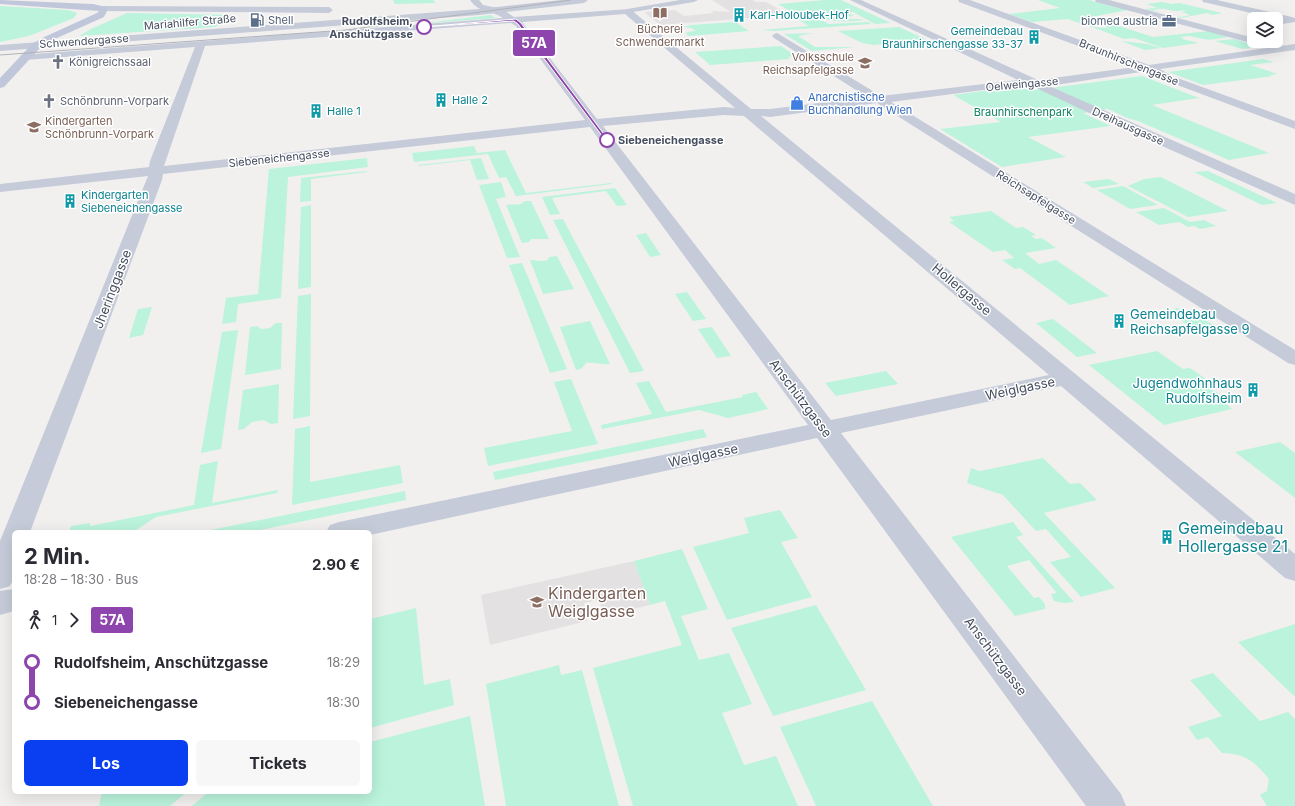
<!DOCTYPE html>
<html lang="de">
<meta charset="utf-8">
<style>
:root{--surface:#fff;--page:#f7f7f7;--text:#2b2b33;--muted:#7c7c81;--accent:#0a3ef1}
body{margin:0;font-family:Inter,sans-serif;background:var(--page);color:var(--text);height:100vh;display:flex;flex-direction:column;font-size:15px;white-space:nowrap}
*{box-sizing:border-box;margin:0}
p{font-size:13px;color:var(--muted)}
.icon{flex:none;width:22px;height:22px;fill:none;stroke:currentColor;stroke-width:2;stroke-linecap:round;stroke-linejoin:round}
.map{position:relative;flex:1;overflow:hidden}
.drawer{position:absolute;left:12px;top:530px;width:360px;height:264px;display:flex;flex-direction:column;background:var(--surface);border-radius:6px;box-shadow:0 4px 16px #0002}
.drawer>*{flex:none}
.badge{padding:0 8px;border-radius:3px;font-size:14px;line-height:26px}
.controls{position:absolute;left:1247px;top:12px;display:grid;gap:8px}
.controls a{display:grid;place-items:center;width:36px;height:36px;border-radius:6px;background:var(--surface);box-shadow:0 4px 16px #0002;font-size:20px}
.map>.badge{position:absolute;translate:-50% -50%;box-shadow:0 0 0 2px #fff}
.legs{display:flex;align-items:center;gap:6px;height:44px;padding:0 12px;font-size:13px}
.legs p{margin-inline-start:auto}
.headline{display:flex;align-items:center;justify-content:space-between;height:68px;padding:0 12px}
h1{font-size:22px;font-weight:700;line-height:30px}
.primary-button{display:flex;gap:8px;margin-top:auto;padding:8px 12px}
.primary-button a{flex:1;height:46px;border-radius:6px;background:var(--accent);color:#fff;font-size:16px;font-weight:700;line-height:46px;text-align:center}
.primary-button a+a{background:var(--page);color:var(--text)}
ul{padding:0 12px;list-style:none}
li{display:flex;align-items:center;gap:14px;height:40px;font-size:15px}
li i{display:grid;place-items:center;width:6px;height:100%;margin:0 5px;background:currentColor}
li i::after{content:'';width:10px;height:10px;margin:-5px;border:3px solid;border-radius:50%;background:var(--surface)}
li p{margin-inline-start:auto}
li:first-child i{background:linear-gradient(#0000 50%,currentColor 0)}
li:last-child i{background:linear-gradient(currentColor 50%,#0000 0)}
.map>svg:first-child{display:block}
.education{fill:#e3e1e1}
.green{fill:#bbf3dc}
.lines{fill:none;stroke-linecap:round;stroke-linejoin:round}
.pedestrian{fill:#c5cbd8;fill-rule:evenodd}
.minor{fill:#c5cbd8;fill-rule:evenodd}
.tertiary{fill:#c5cbd8;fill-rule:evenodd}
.secondary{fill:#c1c7da;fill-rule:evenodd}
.tram{stroke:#b1b3ba;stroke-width:1}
.line-1{fill:#8e44ad;stroke:#fff}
.stop-1-dot{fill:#fff;stroke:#8e44ad;stroke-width:2}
.labels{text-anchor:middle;stroke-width:3;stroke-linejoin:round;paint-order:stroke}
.far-culture-label{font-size:11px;fill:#0d838f;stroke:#fff;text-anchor:start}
.far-service-label{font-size:11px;fill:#4e5e75;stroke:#fff;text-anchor:start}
.far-stop-label{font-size:11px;font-weight:bold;fill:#464e5f;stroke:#fff;text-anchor:end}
.far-street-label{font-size:11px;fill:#464e5f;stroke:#fff}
.far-education-label{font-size:11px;fill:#785e54;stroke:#fff}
.far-worship-label{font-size:11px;fill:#5b616d;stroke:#fff;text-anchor:start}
.far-shop-label{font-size:11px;fill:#366cbe;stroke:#fff;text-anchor:start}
.far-park-label{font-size:11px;fill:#0f8161;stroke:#fff}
.street-label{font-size:13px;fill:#464e5f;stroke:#fff}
.culture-label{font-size:13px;fill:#0d838f;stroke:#fff;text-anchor:start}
.near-culture-label{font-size:16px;fill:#0d838f;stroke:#fff;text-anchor:start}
.near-education-label{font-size:16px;fill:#785e54;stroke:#fff;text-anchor:start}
</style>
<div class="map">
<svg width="1295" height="806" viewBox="0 0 1295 806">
<rect width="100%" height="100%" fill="#f2f0ef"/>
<path class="education" d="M712,0H752L756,2H766L789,15L660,25L644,12L675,10L684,16L714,13L711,11L731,12Z
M634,561L650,605L604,616L599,600L584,603L587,621L490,645L481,595Z"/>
<path class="green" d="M393,0H433L436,3L395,4Z
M825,0H841L891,23L875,24L853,12H846L797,15L778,4Z
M1038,0H1089L1128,10L1091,17L1153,37L1209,31L1228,37C1221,38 1211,41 1204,39C1191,37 1193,35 1180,37L1184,38L1182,39L1199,43L1163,48L1134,38L1124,39L1092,27L1108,28L1100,24H1104L1092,20L1079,19L1084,20L1079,21L1091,25L1099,26L1090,27L1068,19L1032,22L1009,14L1060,8Z
M1162,2L1172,4L1179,3L1222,13L1213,15L1207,13L1181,18L1169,15L1180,17L1191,15L1181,12L1186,11C1182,10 1180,11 1176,11C1166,10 1164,7 1153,10L1160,12H1158L1145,9L1157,8L1147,4Z
M0,6L68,10L77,13L74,18L29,36L0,42Z
M846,12L854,16L840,17C849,22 855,17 864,20C848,22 829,23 815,15L821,16L832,15L829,14Z
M127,13L234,15L215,27L79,36L91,29Z
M491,15L495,18L417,24Z
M811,15L829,24L868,22L871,24L772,31L761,30L809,26L794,17Z
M735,22L749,31L689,36L686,34L687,32L696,31L691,28L683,27L691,25Z
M899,27L927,40L873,45L862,43L838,31Z
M813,33L798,36L815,47H855L812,51L784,34Z
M1234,39L1262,47L1242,49L1215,41Z
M1121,41L1147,44L1161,48L1145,50Z
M781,46L796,56L788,57L790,59L710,65L695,52Z
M1263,59L1274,62L1250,65L1278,74L1269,75L1273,76L1203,85L1168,72Z
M1142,76L1199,98L1152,105L1269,153L1229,160L1138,121L1127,118L1108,109L1083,113L1111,126L1028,137L1066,157L1002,167L940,129L1001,122L953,95L1020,86L1035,90Z
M474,146L477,153L505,150L526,193L611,183L612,184L516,196L506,177L499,178L488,154L414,162L412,153Z
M367,158L368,167L288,177L281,298L238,304L236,322L222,324L226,298L258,294L269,169Z
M481,158L489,179L477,180L470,160L419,166L418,165Z
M367,171V172L311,179V201L300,202L301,178Z
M1208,171L1277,203L1262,205L1194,172Z
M1161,177L1228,211L1188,217L1128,186L1144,179Z
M1109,179L1119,184L1093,188L1083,182Z
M501,182L506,197L496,199L520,257L507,258L479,185Z
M1123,186L1158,205L1130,209L1097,190Z
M615,188L627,205L617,206L606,191L552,198L560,214L550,215L542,197Z
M525,201H531L549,239H531L529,242L522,243L506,205C513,203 519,207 525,201Z
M311,205V287L298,289L301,207Z
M1164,208L1190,222L1204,220L1216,226L1200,229L1194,226L1188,227L1179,222L1159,225L1136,212Z
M991,211L1016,228L1023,227L1036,235L1031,236L1036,239L1042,238L1056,248L1025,253L1039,264L1056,260L1109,296L1070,305L1020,268L1015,269L1002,260L1014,258L1005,250L993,252L949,222L954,221L949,217Z
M563,219L644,371L630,373L553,220Z
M646,233L661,255L650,257L636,235Z
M557,256L574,289L543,294L530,260C536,260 541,262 548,260L549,257Z
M522,263L567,369L550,373L509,265Z
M687,292L706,319L693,321L675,294Z
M311,294L310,416L293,419L298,296Z
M152,307L143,335L129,338L138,309Z
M1178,308L1186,313L1192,312L1215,326L1196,330L1166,311Z
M1053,319L1097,353L1077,357L1036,323Z
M590,321L610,364C600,365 596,362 586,363L581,369L576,370L560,327Z
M276,323H282L281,369L245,375L250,327L257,326L261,329L270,328Z
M712,327L731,356L717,358L698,329Z
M238,330L221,449L201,453L222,332Z
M1157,351L1183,369L1190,368L1216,386L1208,388L1224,396L1219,397L1232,409L1164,425L1089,365Z
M886,371L898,384L836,396L825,383Z
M571,379L598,444L488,466L484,448L572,431L554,382Z
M649,381L666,412L743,397L742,395L756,392L768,409L728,418L699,410L602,429L601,425L652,414L636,383Z
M279,384L278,423L271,424L263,420L252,422L244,429L238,430L243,390Z
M310,426V482L400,465L403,483L292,505L295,429Z
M703,429L707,437L495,480L493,472Z
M1280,442L1295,453V498L1235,452Z
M1043,458L1070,484L1080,483L1097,500L1044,513L1115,588L1081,597L1050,562L1071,557L1046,529L1036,531L1003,495L967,483L971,468L980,471Z
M218,461L212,503L278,490L277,493L156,517L133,532H69L71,526L90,523V526L194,505L200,465Z
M405,491L406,500L250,532H200Z
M780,510L798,538L781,542L812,597L727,620L693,547L749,533L744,518Z
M1013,522L1023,535L1016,537L1074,602L1064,603L1054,601L1051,594L1057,593L1029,560L1007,566L1034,598L1039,597L1045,604V609L1015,616L951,537Z
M682,549L708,609L681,616L699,660L729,653L752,704L722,713L744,765L776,756L798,806H633L593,668L682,645L665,601L650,605L634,561Z
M816,605L866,690L773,716L731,628Z
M416,608L424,685L450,679L454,705L370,728V619Z
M1295,624V697L1238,642Z
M559,665L561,675L582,670L619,806H506L486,684Z
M1213,673L1260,721L1288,712L1295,719V806H1267L1260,795L1267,791L1269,779C1254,761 1246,754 1222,753L1208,737L1197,740L1188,727L1222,716L1190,680Z
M872,701L930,801L933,806H816L780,727Z
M470,716L485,806H192L208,792H370V742Z
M102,792H187L170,806H99Z"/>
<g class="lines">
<path class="pedestrian" d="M680,0H698L694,2L627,13L623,11L627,9Z"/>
<path class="minor" d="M470,0H479L483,5L502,9L514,17L630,9L751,109H770L867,97L774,38L772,36L774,34L777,33L881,96L1018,80L850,0H861L1038,80L1135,67L959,2L958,0H970L1149,65L1295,44V50L1160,69L1172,76L1295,121V129L1164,80L1147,71L1049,86L1295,194V205L1117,126L1034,87L1014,86L891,102L1295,350V365L1288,363L877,103L770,117L761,116L1295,554V581L1285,578L1061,386L841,433L1121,794L1126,806H1086L817,438L370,535V532H326L330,525L339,522L808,425L590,127L163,174L162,180L30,532H14V578L10,586L0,589V541L148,176L0,192V184L149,167L150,161L195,47L25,60L20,57L21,55L503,18C490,9 480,14 470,0ZM625,14L735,108L724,107L597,119L522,22ZM511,23L516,26L585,120L164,166L205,46ZM724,115L744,116L1049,375L831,420L603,126Z
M1095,0H1109L1254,38V41H1259L1257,43H1251L1096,2Z
M1202,0H1217L1292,17L1295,18V22L1276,25L1277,19L1203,2Z
M14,589V611L0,615V591Z"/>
<path class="tertiary" d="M561,0H588L584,3L479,15L0,51V45L479,9Z
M103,6L329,7L333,10L329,13L100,11L99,9Z"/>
<path class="secondary" d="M0,0L93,4L106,7L107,11L104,17L48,42L40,48L4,87L0,88V78L32,44L42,38L97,13L99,11L0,4Z"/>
<path class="tram" d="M0,55L346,30L571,0"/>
</g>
<path class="line-1" d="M516,19L521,23L609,141H606L518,24L514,21L422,27Z"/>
<defs>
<symbol id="library-bare" viewBox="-9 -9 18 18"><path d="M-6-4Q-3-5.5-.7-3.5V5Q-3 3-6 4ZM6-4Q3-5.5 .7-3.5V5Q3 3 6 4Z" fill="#8d6e63" stroke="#fff" stroke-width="2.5" paint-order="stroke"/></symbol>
<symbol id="building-bare" viewBox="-9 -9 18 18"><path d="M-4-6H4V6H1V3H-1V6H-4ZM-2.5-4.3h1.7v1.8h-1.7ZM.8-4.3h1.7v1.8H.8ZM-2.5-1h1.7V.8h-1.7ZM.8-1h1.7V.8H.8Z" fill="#0f9aa8" stroke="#fff" stroke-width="2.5" paint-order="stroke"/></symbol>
<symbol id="fuel-bare" viewBox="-9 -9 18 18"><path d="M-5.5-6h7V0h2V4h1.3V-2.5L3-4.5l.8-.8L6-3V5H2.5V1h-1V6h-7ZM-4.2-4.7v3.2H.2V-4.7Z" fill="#5c6f8a" stroke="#fff" stroke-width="2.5" paint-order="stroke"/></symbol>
<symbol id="office-bare" viewBox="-9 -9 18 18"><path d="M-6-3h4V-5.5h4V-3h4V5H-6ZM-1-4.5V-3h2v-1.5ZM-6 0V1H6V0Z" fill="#5c6f8a" stroke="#fff" stroke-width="2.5" paint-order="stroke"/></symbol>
<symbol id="church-bare" viewBox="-9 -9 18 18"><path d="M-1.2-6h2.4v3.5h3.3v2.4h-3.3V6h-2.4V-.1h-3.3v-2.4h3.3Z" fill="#6b7280" stroke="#fff" stroke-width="2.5" paint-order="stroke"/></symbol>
<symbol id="school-bare" viewBox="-9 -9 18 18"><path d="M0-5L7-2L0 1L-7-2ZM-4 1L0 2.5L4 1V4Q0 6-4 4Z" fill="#8d6e63" stroke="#fff" stroke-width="2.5" paint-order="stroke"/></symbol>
<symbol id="shop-bare" viewBox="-9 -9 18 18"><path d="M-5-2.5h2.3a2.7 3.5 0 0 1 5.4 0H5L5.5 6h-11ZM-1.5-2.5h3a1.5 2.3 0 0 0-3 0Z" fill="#3f7fe0" stroke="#fff" stroke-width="2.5" paint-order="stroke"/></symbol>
</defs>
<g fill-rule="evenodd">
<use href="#library-bare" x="650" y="3" width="20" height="20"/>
<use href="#building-bare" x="729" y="5" width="20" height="20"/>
<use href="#fuel-bare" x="247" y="10" width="20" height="20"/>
<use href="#office-bare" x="1159" y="11" width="20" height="20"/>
<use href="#building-bare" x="1024" y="27" width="20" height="20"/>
<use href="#church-bare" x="48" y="52" width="20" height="20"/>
<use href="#school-bare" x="855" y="53" width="20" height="20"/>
<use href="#building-bare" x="431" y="90" width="20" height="20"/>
<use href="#church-bare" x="39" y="91" width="20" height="20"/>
<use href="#shop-bare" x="787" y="93" width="20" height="20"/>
<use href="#building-bare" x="306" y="101" width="20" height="20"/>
<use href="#school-bare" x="24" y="117" width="20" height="20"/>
<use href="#building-bare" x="60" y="191" width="20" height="20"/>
<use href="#building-bare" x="1109" y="311" width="20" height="20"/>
<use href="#building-bare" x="1243" y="380" width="20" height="20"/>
<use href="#building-bare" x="1157" y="527" width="20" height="20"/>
<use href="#school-bare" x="527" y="592" width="20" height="20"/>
</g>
<g class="stop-1-dot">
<circle cx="424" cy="27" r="7"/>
<circle cx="607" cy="140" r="7"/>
</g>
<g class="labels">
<g class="far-culture-label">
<text x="750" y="19">Karl-Holoubek-Hof</text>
<text x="1023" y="35" text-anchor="end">Gemeindebau<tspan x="1023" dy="13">Braunhirschengasse 33-37</tspan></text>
<text x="452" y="104">Halle 2</text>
<text x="327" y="115">Halle 1</text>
<text x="81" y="199">Kindergarten<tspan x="81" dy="13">Siebeneichengasse</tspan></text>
</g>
<g class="far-service-label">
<text x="268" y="24">Shell</text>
<text x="1158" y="25" text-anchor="end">biomed austria</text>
</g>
<g class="far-stop-label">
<text x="413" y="25">Rudolfsheim,<tspan x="413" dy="13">Anschützgasse</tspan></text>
<text x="618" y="144" text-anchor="start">Siebeneichengasse</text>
</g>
<g class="far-street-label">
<text transform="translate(190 22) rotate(-5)" y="4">Mariahilfer Straße</text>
<text transform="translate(84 41) rotate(-4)" y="4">Schwendergasse</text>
<text transform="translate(1129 62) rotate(22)" y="4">Braunhirschengasse</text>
<text transform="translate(1022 84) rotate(-5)" y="4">Oelweingasse</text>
<text transform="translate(1128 126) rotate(24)" y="4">Dreihausgasse</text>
<text transform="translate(279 158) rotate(-6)" y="4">Siebeneichengasse</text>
<text transform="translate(1036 197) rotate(32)" y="4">Reichsapfelgasse</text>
</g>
<g class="far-education-label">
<text x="660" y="33">Bücherei<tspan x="660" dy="13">Schwendermarkt</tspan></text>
<text x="854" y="61" text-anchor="end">Volksschule<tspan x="854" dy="13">Reichsapfelgasse</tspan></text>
<text x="45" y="125" text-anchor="start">Kindergarten<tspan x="45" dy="13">Schönbrunn-Vorpark</tspan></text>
</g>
<g class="far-worship-label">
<text x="69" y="66">Königreichssaal</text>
<text x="60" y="105">Schönbrunn-Vorpark</text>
</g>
<g class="far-shop-label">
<text x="808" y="101">Anarchistische<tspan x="808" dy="13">Buchhandlung Wien</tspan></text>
</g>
<g class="far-park-label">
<text x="1023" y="116">Braunhirschenpark</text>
</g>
<g class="street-label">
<text transform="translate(112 289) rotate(-69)" y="5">Jheringgasse</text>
<text transform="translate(962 289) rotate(40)" y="5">Hollergasse</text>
<text transform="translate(1020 388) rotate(-12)" y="5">Weiglgasse</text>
<text transform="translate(801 398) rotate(53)" y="5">Anschützgasse</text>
<text transform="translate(703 455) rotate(-12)" y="5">Weiglgasse</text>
<text transform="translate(996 656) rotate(53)" y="5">Anschützgasse</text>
</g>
<g class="culture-label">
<text x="1130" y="319">Gemeindebau<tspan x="1130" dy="15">Reichsapfelgasse 9</tspan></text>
<text x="1242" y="388" text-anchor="end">Jugendwohnhaus<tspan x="1242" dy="15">Rudolfsheim</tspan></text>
</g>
<g class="near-culture-label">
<text x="1178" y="534">Gemeindebau<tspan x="1178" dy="18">Hollergasse 21</tspan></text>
</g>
<g class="near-education-label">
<text x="548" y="599">Kindergarten<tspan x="548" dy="18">Weiglgasse</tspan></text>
</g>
</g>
</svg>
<div class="controls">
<a><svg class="icon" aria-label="layers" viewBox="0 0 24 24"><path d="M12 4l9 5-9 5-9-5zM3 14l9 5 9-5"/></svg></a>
</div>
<b class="badge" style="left:534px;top:43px;background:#8e44ad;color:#fff">57A</b>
<section class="drawer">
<div class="headline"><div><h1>2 Min.</h1><p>18:28 – 18:30 · Bus</p></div><b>2.90 €</b></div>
<div class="legs"><svg class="icon" aria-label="walk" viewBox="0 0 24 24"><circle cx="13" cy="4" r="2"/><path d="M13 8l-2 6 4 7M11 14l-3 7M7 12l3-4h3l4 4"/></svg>1<svg class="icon" aria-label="forward" viewBox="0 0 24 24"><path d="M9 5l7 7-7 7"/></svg><b class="badge" style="background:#8e44ad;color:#fff">57A</b></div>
<ul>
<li><i style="color:#8e44ad"></i><b>Rudolfsheim, Anschützgasse</b><p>18:29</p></li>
<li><i style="color:#8e44ad"></i><b>Siebeneichengasse</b><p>18:30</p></li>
</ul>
<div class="primary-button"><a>Los</a><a>Tickets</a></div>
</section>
</div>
